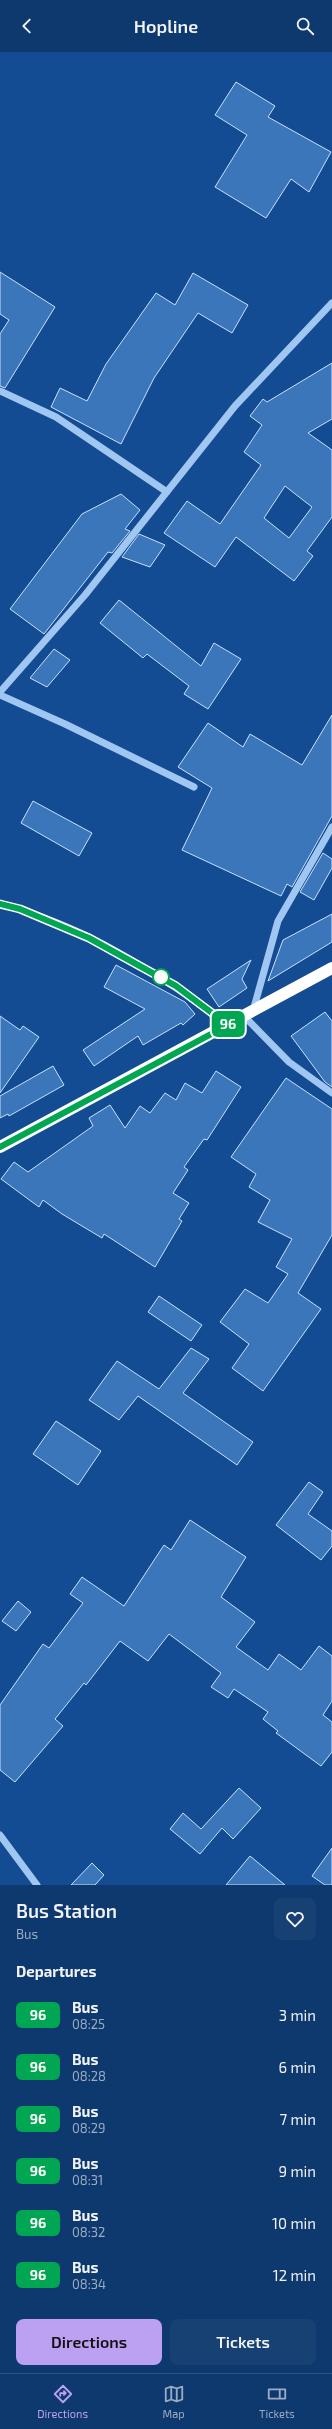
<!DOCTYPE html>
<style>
:root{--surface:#0e396e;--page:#174073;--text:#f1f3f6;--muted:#9bacc2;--line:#2e5381;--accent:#bca0f2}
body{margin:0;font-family:"Exo 2",sans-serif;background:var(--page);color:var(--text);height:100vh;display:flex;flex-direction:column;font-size:15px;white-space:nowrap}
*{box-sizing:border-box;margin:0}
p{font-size:13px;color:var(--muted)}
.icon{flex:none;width:22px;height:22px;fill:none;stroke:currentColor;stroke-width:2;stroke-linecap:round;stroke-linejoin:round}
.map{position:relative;height:1833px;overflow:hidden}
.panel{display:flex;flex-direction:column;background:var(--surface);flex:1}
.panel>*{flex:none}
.badge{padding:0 8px;border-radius:6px;font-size:14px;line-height:26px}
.map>.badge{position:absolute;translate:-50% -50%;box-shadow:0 0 0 2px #fff}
h2{padding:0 16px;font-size:15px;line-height:36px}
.round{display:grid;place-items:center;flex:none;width:42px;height:42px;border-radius:8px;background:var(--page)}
.overview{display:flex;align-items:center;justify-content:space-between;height:68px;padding:0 16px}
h1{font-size:19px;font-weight:600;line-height:30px}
.cta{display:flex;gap:8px;margin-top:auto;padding:8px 16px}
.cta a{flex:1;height:46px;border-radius:8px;background:var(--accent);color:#111;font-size:16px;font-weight:600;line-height:46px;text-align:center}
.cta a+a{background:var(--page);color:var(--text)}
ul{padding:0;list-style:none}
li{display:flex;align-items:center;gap:12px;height:52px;padding:0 16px}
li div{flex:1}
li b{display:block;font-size:15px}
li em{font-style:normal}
li .badge{min-width:44px;font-weight:700;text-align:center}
header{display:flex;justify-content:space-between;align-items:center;height:52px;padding:0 16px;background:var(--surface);font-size:18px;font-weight:600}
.menu{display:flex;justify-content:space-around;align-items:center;height:56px;border-top:1px solid var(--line);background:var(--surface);font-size:11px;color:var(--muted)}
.menu a{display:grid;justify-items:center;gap:2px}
.menu .active{color:var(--accent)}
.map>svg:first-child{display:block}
.building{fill:#3c76ba;stroke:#c7e0fd;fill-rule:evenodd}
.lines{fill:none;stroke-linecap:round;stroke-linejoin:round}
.minor{stroke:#a0c6f2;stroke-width:7}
.highway{stroke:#fff;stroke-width:12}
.line-casing{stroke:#fff;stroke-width:9}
.line{stroke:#00a651;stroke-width:6}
.stop-dot{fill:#fff;stroke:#00a651;stroke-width:2}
</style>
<header><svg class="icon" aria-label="back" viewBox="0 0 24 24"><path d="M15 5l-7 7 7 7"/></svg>Hopline<svg class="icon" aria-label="search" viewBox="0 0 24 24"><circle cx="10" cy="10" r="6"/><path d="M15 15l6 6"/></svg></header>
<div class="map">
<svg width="332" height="1833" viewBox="0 0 332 1833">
<rect width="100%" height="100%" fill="#134c92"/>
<path class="building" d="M236,30L275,54L268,65L331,100L309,140L291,127L266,166L215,135L247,83L215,63Z
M0,220L55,255L5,336L0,334V282L9,268L0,262Z
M193,221L248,253L232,281L198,261L154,326L121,392L51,355L60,336L87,349L106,312L156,241L175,253Z
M332,311V367L308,381L332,398V465L307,499L313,504L294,529L236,485L215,515L164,481L187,449L220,472L261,413L244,400L262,373L250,364L263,347L267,350ZM285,434L312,455L289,486L264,466Z
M121,442L140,458L125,477L130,479L112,501L108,500L44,582L10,557L82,462Z
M139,482L165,493L150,515L122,505Z
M119,548L201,614L214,591L241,607L208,657L184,642L189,634L147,602L143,606L100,571Z
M54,597L70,608L47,635L30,626Z
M332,663V764L292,835L287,832L281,844L182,798L212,736L178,715L208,671L243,695L250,682L302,713Z
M33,749L92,781L79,804L21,771Z
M323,801L332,807V816L314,848L300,840Z
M332,862V890L268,929L283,888Z
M251,908L242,927L247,936L219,955L207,937Z
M116,913L185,950L195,962L183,973L181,971L143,993L138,984L94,1014L83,998L145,957L104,935Z
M325,960L332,969V1035L325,1030L291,984Z
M0,964L20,978L23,974L39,985L0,1041Z
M53,1014L64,1033L9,1064L8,1062L0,1066V1044Z
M216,1019L241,1035L207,1088L204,1087L184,1115L188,1118L173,1141L189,1151L179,1167L182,1169L155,1215L104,1182L102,1186L62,1162L43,1148L39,1155L1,1127L14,1110L28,1120L93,1074L89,1066L110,1053L125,1076L140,1054L150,1061L165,1041L176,1048L185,1031L202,1041Z
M286,1026L332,1057V1183L298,1241L321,1257L263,1339L232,1316L249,1292L220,1270L245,1237L268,1251L288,1222L276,1215L292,1187L258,1170L270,1148L249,1135L256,1122L231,1105Z
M159,1244L202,1273L191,1289L148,1260Z
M191,1296L209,1307L183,1341L253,1390L237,1413L138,1344L119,1368L89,1348L117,1309L159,1337Z
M56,1369L101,1399L78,1433L33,1402Z
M309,1430L323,1440L308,1462L332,1479V1494L321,1508L276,1473Z
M190,1468L246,1505L221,1545L255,1570L236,1595L268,1618L279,1602L301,1618L319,1594L332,1604V1649L323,1663L332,1670V1700L321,1714L276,1681L278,1679L263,1667L268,1660L234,1637L228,1646L211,1635L221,1621L169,1582L148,1609L120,1589L86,1633L84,1631L55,1667L63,1674L15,1730L0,1718V1653L43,1592L49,1596L83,1551L70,1542L82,1525L124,1554L164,1493L171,1498Z
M18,1549L31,1560L16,1579L2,1569Z
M239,1736L261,1756L233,1787L222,1776L200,1802L170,1777L183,1761L201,1777Z
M332,1796V1833H325L312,1824Z
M250,1804L285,1833H226Z
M92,1811L104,1823L95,1833H71Z"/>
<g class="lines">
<path class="minor" d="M0,339L56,365L167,440
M0,640L85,543L235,354L332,251
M0,643L65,672L194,735
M0,852C83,873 160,922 228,973
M253,959L278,869L332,775
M244,964L289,1010L332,1041
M0,1783L37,1833"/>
<path class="highway" d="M0,1095L332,916"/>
</g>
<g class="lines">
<defs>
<path id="line" d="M0,852L20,857L89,886L176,934L228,973L0,1095"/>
</defs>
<use href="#line" class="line-casing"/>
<use href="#line" class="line"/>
</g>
<circle class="stop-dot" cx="161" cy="925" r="8"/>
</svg>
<b class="badge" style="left:228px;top:972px;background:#00a651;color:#fff">96</b>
</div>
<section class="panel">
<div class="overview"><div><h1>Bus Station</h1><p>Bus</p></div><a class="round"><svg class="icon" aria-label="heart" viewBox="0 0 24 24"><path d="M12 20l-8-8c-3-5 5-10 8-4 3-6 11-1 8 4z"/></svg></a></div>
<h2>Departures</h2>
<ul>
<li><span class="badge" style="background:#00a651;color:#fff">96</span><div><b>Bus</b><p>08:25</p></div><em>3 min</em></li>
<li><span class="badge" style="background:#00a651;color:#fff">96</span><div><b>Bus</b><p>08:28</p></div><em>6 min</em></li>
<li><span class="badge" style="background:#00a651;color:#fff">96</span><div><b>Bus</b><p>08:29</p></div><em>7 min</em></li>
<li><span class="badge" style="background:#00a651;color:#fff">96</span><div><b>Bus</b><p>08:31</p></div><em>9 min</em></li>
<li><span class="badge" style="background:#00a651;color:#fff">96</span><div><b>Bus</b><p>08:32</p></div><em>10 min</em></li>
<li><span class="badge" style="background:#00a651;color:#fff">96</span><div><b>Bus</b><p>08:34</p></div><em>12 min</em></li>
</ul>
<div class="cta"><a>Directions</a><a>Tickets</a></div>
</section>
<nav class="menu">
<a class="active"><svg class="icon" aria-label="directions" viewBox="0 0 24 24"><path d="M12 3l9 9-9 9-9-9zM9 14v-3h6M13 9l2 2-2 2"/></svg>Directions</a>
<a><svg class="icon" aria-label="map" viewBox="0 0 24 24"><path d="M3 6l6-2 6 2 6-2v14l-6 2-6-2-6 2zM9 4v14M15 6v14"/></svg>Map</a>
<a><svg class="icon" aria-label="tickets" viewBox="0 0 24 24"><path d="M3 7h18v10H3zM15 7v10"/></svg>Tickets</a>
</nav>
